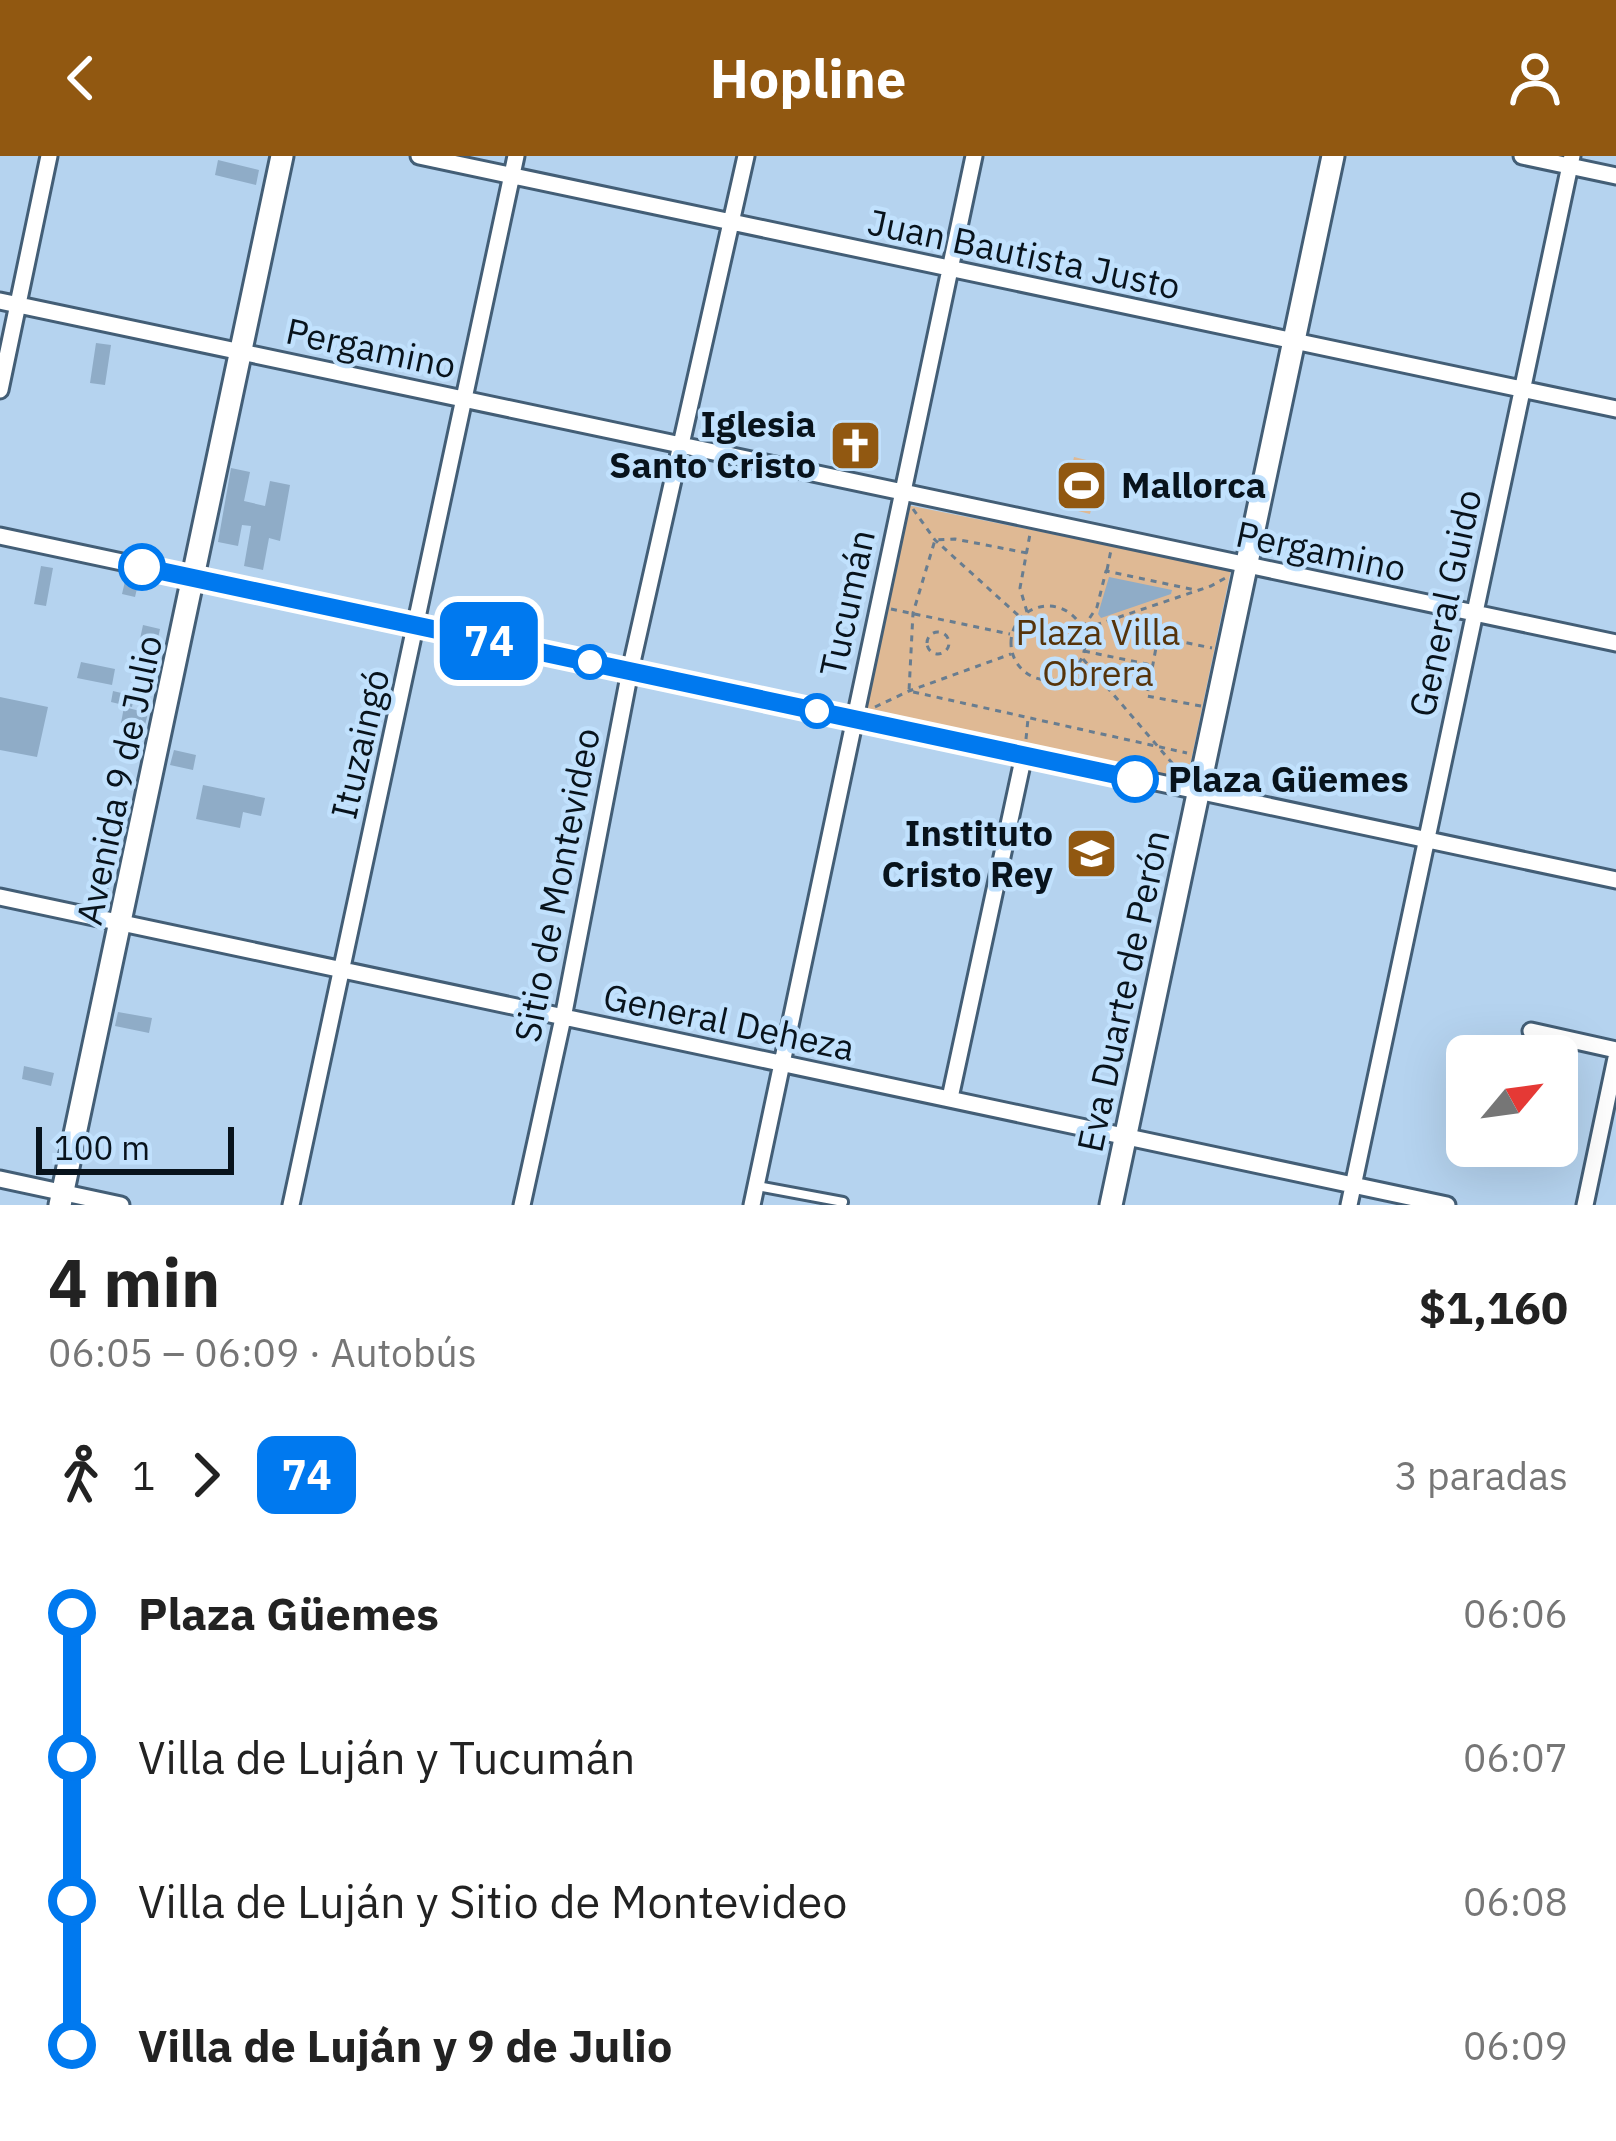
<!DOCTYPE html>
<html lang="es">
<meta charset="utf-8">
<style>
:root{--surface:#fff;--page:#f6f6f6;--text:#222;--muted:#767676;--accent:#915811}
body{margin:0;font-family:"IBM Plex Sans",sans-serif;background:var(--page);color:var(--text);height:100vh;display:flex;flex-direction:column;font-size:45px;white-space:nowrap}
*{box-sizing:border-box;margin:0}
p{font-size:39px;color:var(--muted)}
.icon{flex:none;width:66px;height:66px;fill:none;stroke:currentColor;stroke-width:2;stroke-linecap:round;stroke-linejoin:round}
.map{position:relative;height:1049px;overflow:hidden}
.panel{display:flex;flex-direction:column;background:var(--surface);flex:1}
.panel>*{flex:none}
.badge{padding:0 24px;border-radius:18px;font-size:42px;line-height:78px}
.needle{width:78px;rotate:61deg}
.buttons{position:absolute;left:1446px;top:879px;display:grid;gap:24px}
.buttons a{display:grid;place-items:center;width:132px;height:132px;border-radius:18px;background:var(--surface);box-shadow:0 12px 48px #0002;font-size:60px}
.scale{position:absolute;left:36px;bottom:30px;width:198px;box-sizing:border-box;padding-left:12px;border:6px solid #08131c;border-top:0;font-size:33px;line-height:42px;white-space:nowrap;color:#08131c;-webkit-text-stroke:9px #c1e1fd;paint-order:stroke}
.map>.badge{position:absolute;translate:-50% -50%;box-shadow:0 0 0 6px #fff}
.legs{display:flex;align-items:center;gap:18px;height:132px;padding:0 48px;font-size:39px}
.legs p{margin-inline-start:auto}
.headline{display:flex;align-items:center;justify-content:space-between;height:204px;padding:0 48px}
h1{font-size:66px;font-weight:800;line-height:90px}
ul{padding:0 48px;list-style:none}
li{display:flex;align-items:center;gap:42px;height:144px;font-size:45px}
li i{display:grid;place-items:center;width:18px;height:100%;margin:0 15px;background:currentColor}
li i::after{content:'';width:30px;height:30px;margin:-15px;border:9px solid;border-radius:50%;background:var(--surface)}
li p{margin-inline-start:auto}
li:first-child i{background:linear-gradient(#0000 50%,currentColor 0)}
li:last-child i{background:linear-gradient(currentColor 50%,#0000 0)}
header{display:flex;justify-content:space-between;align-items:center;height:156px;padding:0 48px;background:var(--accent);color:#fff;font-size:54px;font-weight:800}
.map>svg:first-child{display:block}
.green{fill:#dfb994}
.building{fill:#8facc7}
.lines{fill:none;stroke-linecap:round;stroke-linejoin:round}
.lane-casing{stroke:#435e76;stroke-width:14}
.street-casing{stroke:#435e76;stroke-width:21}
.secondary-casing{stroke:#435e76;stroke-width:27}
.path{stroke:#687d90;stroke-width:3;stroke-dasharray:6 6;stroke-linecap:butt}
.lane{stroke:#fff;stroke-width:8}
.street{stroke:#fff;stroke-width:15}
.secondary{stroke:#fff;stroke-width:21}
.line-1-casing{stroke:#fff;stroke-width:27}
.line-1{stroke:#0079ef;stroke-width:18}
.stop-1-dot{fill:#fff;stroke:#0079ef;stroke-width:6}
.labels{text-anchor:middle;stroke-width:9;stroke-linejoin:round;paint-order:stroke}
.street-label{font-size:36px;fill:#08131c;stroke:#c1e1fd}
.poi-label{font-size:36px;font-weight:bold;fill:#08131c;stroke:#c1e1fd;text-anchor:end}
.park-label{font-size:36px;fill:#56340b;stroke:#c1e1fd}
.stop-label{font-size:36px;font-weight:bold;fill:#08131c;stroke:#c1e1fd;text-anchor:start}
</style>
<header><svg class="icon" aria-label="back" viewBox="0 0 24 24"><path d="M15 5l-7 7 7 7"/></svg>Hopline<svg class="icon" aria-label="person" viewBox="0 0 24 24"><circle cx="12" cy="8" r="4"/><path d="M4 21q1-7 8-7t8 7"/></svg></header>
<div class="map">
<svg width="1616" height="1049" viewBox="0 0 1616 1049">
<rect width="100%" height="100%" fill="#b5d3ef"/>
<path class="green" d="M1074,301L1103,308L1090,358L1062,351Z
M907,349L1231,414L1187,624L866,556Z"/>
<path class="building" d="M218,4L259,14L256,29L215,19Z
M96,187L111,189L105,229L90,227Z
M231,312L250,316L244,345L265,350L270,325L290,329L280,385L269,382L263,414L244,410L251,370L242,369L238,390L218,386Z
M41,410L53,412L46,450L34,448Z
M126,421L139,424L135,441L122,438Z
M1109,421L1172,434L1171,438L1101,462L1098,458Z
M143,469L160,473L157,487L140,483Z
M81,506L115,513L112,529L77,522Z
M113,535L134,540L132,551L111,546Z
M0,541L48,551L37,601L0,594Z
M124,551L148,557L144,573L121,567Z
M174,594L196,599L193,614L170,609Z
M203,629L265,642L261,660L243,656L240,672L196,663Z
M104,717L114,719L106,739L98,737Z
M118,856L152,862L149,877L115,870Z
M24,910L54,917L51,930L22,923Z"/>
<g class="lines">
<defs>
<path id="lane" d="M757,1030L843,1046"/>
<path id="street" d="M419,0L1616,253
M1522,0L1616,20
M0,145L1616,487
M0,234L49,0
M0,380L1616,724
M0,741L1447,1049
M1531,875L1616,894
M950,942L1024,599
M0,1023L121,1049
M291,1049L516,0
M522,1049L563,862L630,515L746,0
M752,1049L974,0
M1349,1049L1572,0
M1585,1049L1616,902"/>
<path id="secondary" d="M60,1049L282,0
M1111,1049L1333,0"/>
</defs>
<use href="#lane" class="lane-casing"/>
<use href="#street" class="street-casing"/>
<use href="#secondary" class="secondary-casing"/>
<path class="path" d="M913,353L935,384L1020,461
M1027,397L955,383L935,384L913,457L909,535L1187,597
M1107,414L1111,394
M1011 487a37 37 0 1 1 74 0a37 37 0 1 1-74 0Z
M891,453L1010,478
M1027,456L1020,432L1030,378
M1083,472L1097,451L1106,415L1195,434
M1084,473L1211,430L1227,421
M927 487a11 11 0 1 1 22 0a11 11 0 1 1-22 0Z
M1084,495L1151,509
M1083,503L1178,614
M1201,550L1147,540L1158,481L1212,492
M875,551L909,535L1011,498
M1026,583L1028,563"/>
<use href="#lane" class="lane"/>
<use href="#street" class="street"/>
<use href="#secondary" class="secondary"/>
</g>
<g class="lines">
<defs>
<path id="line-1" d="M142,411L1135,623"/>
</defs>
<use href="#line-1" class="line-1-casing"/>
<use href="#line-1" class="line-1"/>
</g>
<defs>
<symbol id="church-square" viewBox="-11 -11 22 22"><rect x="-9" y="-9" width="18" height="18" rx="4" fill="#915811" stroke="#c1e1fd"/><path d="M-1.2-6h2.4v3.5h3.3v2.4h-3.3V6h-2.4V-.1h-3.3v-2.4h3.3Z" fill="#fff"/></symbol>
<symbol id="stadium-square" viewBox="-11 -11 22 22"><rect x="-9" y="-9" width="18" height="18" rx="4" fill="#915811" stroke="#c1e1fd"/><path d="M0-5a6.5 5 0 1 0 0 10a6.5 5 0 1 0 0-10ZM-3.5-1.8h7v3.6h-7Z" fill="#fff"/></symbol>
<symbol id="school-square" viewBox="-11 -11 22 22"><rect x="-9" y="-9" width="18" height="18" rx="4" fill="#915811" stroke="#c1e1fd"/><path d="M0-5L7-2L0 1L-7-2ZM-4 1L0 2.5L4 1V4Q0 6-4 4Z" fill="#fff"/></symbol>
</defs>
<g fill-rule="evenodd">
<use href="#church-square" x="826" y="260" width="59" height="59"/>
<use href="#stadium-square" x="1052" y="300" width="59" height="59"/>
<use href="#school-square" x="1062" y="668" width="59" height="59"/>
</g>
<g class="stop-1-dot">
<circle cx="142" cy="411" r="21"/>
<circle cx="590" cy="506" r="15"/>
<circle cx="817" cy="555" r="15"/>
<circle cx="1135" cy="623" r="21"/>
</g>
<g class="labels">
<g class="street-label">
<text transform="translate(1024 98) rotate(12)" y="13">Juan Bautista Justo</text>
<text transform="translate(371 192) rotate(12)" y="13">Pergamino</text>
<text transform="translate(1321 395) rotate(12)" y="13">Pergamino</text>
<text transform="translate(847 447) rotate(-78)" y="13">Tucumán</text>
<text transform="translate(1445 447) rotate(-78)" y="13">General Guido</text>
<text transform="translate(360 588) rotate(-77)" y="13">Ituzaingó</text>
<text transform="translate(119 624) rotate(-78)" y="13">Avenida 9 de Julio</text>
<text transform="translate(557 729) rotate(-79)" y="13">Sitio de Montevideo</text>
<text transform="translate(1123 835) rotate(-78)" y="13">Eva Duarte de Perón</text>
<text transform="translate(729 866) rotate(12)" y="13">General Deheza</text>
</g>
<g class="poi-label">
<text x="816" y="281">Iglesia<tspan x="816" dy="41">Santo Cristo</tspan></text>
<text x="1121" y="342" text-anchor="start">Mallorca</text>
<text x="1053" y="690">Instituto<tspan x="1053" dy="41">Cristo Rey</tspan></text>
</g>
<g class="park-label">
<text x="1098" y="489">Plaza Villa<tspan x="1098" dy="41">Obrera</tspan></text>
</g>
<g class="stop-label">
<text x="1168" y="636">Plaza Güemes</text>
</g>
</g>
</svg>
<div class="buttons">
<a><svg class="needle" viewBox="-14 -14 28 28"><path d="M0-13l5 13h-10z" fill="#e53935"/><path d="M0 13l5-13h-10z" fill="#767676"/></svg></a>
</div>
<div class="scale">100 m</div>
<b class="badge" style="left:489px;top:485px;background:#0079ef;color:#fff">74</b>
</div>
<section class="panel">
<div class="headline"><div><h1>4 min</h1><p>06:05 – 06:09 · Autobús</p></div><b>$1,160</b></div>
<div class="legs"><svg class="icon" aria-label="walk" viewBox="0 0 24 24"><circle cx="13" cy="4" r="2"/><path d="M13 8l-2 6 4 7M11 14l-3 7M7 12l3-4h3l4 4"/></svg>1<svg class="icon" aria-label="forward" viewBox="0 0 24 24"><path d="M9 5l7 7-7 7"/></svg><b class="badge" style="background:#0079ef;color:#fff">74</b><p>3 paradas</p></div>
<ul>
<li><i style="color:#0079ef"></i><b>Plaza Güemes</b><p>06:06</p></li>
<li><i style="color:#0079ef"></i><span>Villa de Luján y Tucumán</span><p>06:07</p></li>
<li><i style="color:#0079ef"></i><span>Villa de Luján y Sitio de Montevideo</span><p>06:08</p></li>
<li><i style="color:#0079ef"></i><b>Villa de Luján y 9 de Julio</b><p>06:09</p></li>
</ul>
</section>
